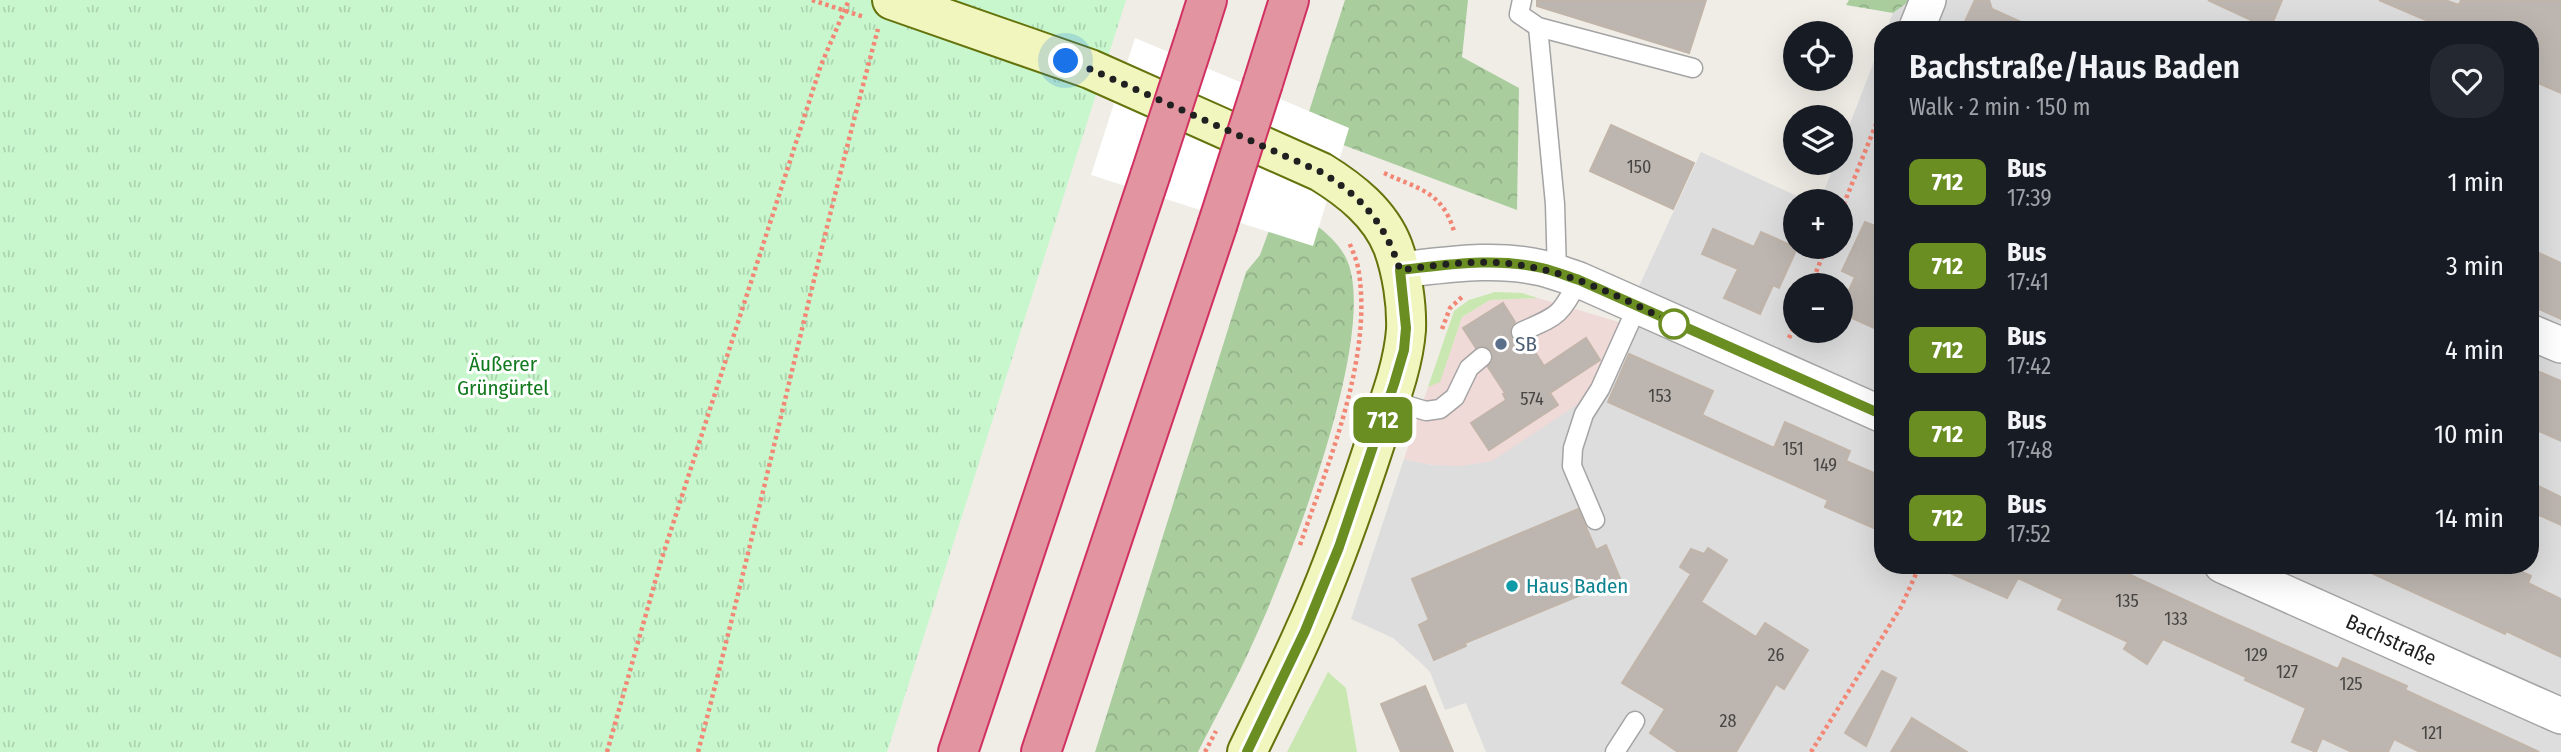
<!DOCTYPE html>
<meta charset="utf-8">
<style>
:root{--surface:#171b24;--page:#242831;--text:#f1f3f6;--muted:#9ea1a6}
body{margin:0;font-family:"Fira Sans Condensed",sans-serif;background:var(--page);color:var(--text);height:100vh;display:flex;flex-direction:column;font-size:26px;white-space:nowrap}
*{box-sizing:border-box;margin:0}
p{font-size:23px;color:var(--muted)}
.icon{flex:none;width:38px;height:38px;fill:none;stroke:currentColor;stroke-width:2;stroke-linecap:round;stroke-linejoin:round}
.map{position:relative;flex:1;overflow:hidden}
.drawer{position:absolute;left:1874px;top:21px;width:665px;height:553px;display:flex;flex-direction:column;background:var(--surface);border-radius:28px;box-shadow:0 7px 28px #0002}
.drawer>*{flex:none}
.badge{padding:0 14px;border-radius:10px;font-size:24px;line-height:46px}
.fabs{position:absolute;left:1783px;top:21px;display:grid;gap:14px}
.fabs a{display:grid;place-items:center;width:70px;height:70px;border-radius:50%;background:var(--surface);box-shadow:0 7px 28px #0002;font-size:35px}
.you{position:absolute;width:35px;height:35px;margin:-18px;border:5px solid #fff;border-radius:50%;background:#1a73e8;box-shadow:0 0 0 10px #1a73e833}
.map>.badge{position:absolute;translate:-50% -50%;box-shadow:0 0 0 4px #fff}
.round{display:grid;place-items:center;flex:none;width:74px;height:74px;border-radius:28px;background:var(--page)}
.head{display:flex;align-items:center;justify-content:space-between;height:119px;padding:0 35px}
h1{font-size:33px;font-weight:600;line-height:52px}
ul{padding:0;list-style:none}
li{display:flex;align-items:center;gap:21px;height:84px;padding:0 35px}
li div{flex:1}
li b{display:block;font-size:26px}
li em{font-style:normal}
li .badge{min-width:77px;font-weight:700;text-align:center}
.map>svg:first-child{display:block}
.residential{fill:#dedddd;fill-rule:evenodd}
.commercial{fill:#f0dad8}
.grass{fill:#c9e7b0}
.forest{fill:url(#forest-crowns)}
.park{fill:url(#park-tufts)}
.pier{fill:#fff}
.building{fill:#bdb6b0;stroke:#c1b5aa;stroke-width:2}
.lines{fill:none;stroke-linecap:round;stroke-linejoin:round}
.lane-casing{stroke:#a4a4a4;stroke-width:21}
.street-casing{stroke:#a4a4a4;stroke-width:38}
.secondary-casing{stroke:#64730b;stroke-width:42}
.highway-casing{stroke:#d13162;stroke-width:42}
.path{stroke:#f28776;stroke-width:4.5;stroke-dasharray:3.5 3.5;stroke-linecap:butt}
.lane{stroke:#fff;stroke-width:18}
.street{stroke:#fff;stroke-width:35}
.secondary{stroke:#f1f6bf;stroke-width:38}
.highway{stroke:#e294a0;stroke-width:38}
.highway-bridge-casing{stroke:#d13162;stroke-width:42;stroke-linecap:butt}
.highway-bridge{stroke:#e294a0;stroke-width:38}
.line-casing{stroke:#fff;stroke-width:16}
.line{stroke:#6b8e23;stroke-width:10}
.walk{stroke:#202020;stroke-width:7;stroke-dasharray:0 12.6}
.stop-dot{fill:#fff;stroke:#6b8e23;stroke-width:3.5}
.service-dot{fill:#5c6f8a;stroke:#fff;stroke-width:2.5}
.culture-dot{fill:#0f9aa8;stroke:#fff;stroke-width:2.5}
.labels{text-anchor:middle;stroke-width:6;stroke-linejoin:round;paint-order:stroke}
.number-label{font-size:18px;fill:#474644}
.service-label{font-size:21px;fill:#4e5e75;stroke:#fff;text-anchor:start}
.park-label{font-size:21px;fill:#127a1f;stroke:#fff}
.culture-label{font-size:21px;fill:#0d838f;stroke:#fff;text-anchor:start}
.street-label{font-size:21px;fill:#202020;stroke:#fff}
</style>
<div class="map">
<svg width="2561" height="752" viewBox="0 0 2561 752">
<defs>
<pattern id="forest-crowns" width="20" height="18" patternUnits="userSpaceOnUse" patternTransform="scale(1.75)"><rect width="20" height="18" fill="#aacd9e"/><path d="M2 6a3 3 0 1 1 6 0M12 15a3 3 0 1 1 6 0" fill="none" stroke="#92b088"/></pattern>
<pattern id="park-tufts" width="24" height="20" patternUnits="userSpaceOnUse" patternTransform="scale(1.75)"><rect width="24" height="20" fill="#c8f7cd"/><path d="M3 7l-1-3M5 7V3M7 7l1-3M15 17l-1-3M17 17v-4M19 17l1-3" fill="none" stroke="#acd3b0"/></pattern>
</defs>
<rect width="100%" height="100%" fill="#f0ede7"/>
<path class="residential" d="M1911,0H2561V752H1486L1466,703L1445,710L1430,672L1420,662L1393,638L1351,619L1404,459L1433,465L1622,323L1701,152L1808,201H1796V247H1841V201H1820L1835,163H1841V147L1883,38V565H2530V30H1886L1893,13ZM1796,285H1841V331H1796Z"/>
<path class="commercial" d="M1538,298L1622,323L1599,376L1581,402L1492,461L1460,466L1433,465L1404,459L1428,387L1440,381L1462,317L1490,300Z"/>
<path class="grass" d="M1495,292L1522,293L1538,298L1490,300L1462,317L1440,382L1428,387L1454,311L1469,300Z
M1328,672L1346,688L1357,752H1287Z"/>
<path class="forest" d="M1345,0H1468L1462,57L1519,88L1517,210L1303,130Z
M1849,0H1911L1893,13L1846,5Z
M1279,203C1302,215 1332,232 1345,256C1383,325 1288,566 1255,638C1238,677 1217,714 1198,752H1095L1246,272L1260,255Z"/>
<path class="park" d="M0,0H1126L887,752H0Z"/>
<path class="pier" d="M1135,38L1349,128L1313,246L1091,175Z"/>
<path class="building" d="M1537,0H1706L1689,53L1537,6Z
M1975,0H1989L1992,9L2039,30H1961Z
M2208,0H2282L2270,29Z
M2379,0H2445L2459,5L2461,0H2561V93L2531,80V30H2449Z
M1611,125L1694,163L1673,209L1590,171Z
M1865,222L1883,229V332L1841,313V308L1855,277L1842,271Z
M1713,229L1754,247L1761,232L1797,248L1779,288L1773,285L1760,314L1724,298L1738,269L1702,254Z
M2530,249L2561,263V319L2530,305Z
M1503,303L1515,322L1510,330L1511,337L1519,343L1528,341L1544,366L1586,338L1600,360L1550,393L1558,405L1489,450L1471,423L1506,400L1503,394L1505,393L1488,367L1493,360L1491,350L1485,346L1476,348L1463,328Z
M1629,354L1713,391L1702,415L1774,448L1785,422L1850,451L1846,461L1883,477V532L1825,507L1828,500L1608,402Z
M2530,368L2561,381V441L2530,427Z
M2530,482L2561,497V525L2530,511Z
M1578,509L1596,550L1606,545L1621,581L1589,595L1588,592L1465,643L1466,646L1434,660L1419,625L1429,620L1412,579Z
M1708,548L1727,560L1701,602L1756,637L1765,623L1808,650L1784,689L1776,684L1736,752H1678L1650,733L1665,709L1622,683L1691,574L1680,567L1691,549L1704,554Z
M1932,565H2128L2124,572L2219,616L2338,669L2343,658L2407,686L2405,690L2539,752H2420L2394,739L2388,752H2352L2322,738L2316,752L2292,742L2306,708L2245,680L2246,677L2163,639L2147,664L2124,649L2128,642L2058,609L2063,599L2018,578L2007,598Z
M2354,565H2507L2531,576L2528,583L2561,599V657L2506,631L2505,634Z
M1882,671L1896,678L1866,746L1845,733Z
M1425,686L1453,752H1401L1381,704Z
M1912,718L1967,752H1891Z"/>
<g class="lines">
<defs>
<path id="lane" d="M1522,0L1519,14L1538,27
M1557,273L1555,204L1538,27L1693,68
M1521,332C1559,315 1559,317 1579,280
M1389,400L1426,411L1440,409L1455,397L1469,368L1482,357
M1595,520L1572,466L1573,448L1584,414L1600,389L1637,307
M1615,752L1635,721"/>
<path id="street" d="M1916,30L1928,0
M1400,270C1447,265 1495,257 1542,268C1554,271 1567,276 1579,280L1883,415
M2530,332L2561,345
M2222,565L2561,716"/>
<path id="secondary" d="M892,0L1090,69L1321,172C1350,190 1380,213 1393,247C1402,272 1407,304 1406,330C1403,369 1387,407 1375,443C1354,507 1332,571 1304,632C1286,673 1266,712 1247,752"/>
<path id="highway" d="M1196,35L1207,0
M1263,83L1289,0
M958,752L1150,176
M1041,752L1217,226"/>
</defs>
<use href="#lane" class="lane-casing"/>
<use href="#street" class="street-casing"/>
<use href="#secondary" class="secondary-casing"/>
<use href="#highway" class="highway-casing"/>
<path class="path" d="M812,0L864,17
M1384,173C1418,189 1442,191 1454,231
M1841,211L1883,107
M1811,285L1826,247
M1442,329L1450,308L1463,296
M1789,338L1796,322
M1300,545C1328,463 1372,360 1359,273C1358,263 1353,252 1349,242
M607,752L661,561L821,65L849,0
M698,752C761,512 813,269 878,29
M1205,752L1216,731
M1811,752L1901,607L1920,565"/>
<use href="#lane" class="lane"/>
<use href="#street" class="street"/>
<use href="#secondary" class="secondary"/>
<use href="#highway" class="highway"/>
<defs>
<path id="highway-bridge" d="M1150,176L1196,35
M1217,226L1263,83"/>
</defs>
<use href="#highway-bridge" class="highway-bridge-casing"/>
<use href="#highway-bridge" class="highway-bridge"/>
</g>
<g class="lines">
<defs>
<path id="line" d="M1247,752L1305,631L1339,547L1394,384L1404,350L1406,328L1400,270C1447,265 1495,257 1542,268C1555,271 1567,276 1579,280L1883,415"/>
</defs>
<use href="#line" class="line-casing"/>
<use href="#line" class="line"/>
<path class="walk" d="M1066,61L1090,69L1321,172C1362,197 1385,223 1400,270C1433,266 1468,260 1502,263C1562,267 1621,297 1674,324"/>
</g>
<circle class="stop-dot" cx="1674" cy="324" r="14"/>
<circle class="service-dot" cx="1501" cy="344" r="7"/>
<circle class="culture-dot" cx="1512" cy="586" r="7"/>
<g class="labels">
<g class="number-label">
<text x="1639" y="173">150</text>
<text x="1660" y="402">153</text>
<text x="1532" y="405">574</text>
<text x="1793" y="455">151</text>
<text x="1825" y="471">149</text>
<text x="2127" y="607">135</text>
<text x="2176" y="625">133</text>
<text x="1776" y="661">26</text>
<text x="2256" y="661">129</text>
<text x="2287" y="678">127</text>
<text x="2351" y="690">125</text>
<text x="1728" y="727">28</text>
<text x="2432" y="739">121</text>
</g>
<g class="service-label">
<text x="1515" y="351">SB</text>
</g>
<g class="park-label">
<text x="503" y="371">Äußerer<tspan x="503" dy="24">Grüngürtel</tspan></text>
</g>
<g class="culture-label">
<text x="1526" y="593">Haus Baden</text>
</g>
<g class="street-label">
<text transform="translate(2391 640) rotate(24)" y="7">Bachstraße</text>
</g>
</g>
</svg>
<div class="fabs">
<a><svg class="icon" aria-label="locate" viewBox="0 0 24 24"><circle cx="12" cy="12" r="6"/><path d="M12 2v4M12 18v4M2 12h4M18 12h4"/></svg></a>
<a><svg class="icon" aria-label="layers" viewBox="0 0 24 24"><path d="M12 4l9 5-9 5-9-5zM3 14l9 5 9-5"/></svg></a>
<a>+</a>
<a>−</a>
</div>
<div class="you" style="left:1066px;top:61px"></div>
<b class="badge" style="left:1383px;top:420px;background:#6b8e23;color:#fff">712</b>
<section class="drawer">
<div class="head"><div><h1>Bachstraße/Haus Baden</h1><p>Walk · 2 min · 150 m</p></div><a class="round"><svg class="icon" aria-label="heart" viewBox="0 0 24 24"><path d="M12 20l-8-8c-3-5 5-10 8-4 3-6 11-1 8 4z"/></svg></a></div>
<ul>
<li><span class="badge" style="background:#6b8e23;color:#fff">712</span><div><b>Bus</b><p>17:39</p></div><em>1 min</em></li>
<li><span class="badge" style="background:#6b8e23;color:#fff">712</span><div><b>Bus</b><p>17:41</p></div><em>3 min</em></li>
<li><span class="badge" style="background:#6b8e23;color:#fff">712</span><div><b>Bus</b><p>17:42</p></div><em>4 min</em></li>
<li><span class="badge" style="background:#6b8e23;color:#fff">712</span><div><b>Bus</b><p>17:48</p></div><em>10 min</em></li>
<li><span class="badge" style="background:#6b8e23;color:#fff">712</span><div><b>Bus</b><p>17:52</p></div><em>14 min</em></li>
</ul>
</section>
</div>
